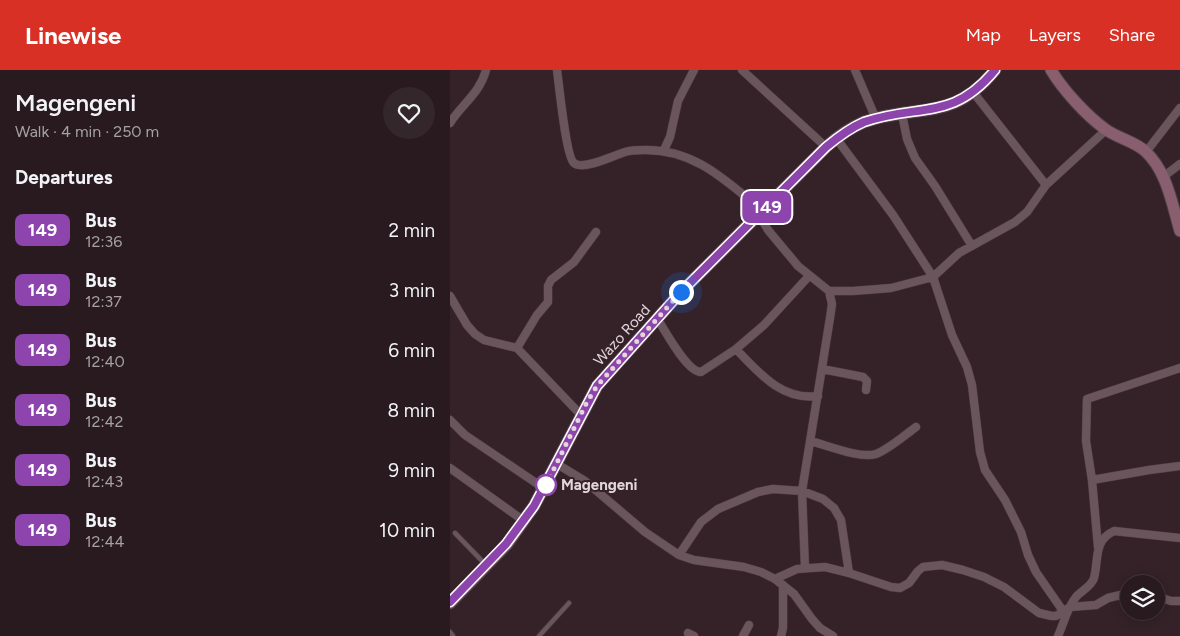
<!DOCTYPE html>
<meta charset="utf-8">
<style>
:root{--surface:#281a1f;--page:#34272c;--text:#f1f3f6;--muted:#a5a1a4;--line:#44383d;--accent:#d93025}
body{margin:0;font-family:Figtree,sans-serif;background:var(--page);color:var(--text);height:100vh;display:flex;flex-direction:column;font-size:19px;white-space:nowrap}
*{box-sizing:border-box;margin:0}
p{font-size:16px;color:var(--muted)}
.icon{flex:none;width:28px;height:28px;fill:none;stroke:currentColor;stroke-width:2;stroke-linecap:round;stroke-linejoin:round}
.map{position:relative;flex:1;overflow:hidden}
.details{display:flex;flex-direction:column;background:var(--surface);width:450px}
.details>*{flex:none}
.badge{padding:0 10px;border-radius:8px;font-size:18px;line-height:32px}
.buttons{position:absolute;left:670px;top:505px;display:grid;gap:10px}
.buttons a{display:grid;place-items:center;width:45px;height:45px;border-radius:50%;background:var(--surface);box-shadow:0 2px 12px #0003,0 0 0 1px var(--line);font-size:25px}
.you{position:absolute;width:25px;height:25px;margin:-12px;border:4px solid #fff;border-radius:50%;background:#1a73e8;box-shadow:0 0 0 8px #1a73e833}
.map>.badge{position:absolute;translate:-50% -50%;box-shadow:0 0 0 2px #fff}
h2{padding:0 15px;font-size:19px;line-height:45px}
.round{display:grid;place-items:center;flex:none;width:52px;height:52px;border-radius:26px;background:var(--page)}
.headline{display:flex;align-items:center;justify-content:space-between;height:85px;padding:0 15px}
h1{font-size:24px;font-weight:600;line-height:38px}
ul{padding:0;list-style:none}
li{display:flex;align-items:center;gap:15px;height:60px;padding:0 15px}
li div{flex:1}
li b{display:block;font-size:19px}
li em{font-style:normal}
li .badge{min-width:55px;font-weight:700;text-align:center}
header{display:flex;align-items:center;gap:30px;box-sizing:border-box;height:70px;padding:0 25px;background:var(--accent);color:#fff}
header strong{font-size:24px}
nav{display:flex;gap:28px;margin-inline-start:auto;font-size:18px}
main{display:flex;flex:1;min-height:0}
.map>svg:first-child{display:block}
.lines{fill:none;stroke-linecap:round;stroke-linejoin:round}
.lane-casing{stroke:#504046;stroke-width:5.5}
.street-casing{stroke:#504046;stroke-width:9}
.secondary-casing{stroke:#504046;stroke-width:13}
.lane{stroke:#6b555d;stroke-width:4}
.street{stroke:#6b555d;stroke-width:8}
.secondary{stroke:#895f6f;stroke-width:11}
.line-casing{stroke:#fff;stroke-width:11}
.line{stroke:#8e44ad;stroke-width:8}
.walk{stroke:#e3d6da;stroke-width:5;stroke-dasharray:0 9}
.stop-dot{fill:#fff;stroke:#8e44ad;stroke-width:2.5}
.labels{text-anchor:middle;stroke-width:4;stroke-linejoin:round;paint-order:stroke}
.street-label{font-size:15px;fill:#e3d6da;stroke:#352229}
.stop-label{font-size:15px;font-weight:bold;fill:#e3d6da;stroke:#352229;text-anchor:start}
</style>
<header>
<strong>Linewise</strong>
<nav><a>Map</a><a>Layers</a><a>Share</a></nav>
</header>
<main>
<section class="details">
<div class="headline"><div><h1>Magengeni</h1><p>Walk · 4 min · 250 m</p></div><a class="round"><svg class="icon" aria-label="heart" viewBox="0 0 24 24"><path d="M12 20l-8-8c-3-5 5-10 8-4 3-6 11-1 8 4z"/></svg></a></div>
<h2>Departures</h2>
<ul>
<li><span class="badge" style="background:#8e44ad;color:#fff">149</span><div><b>Bus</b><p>12:36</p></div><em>2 min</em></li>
<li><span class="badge" style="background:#8e44ad;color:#fff">149</span><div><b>Bus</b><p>12:37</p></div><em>3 min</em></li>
<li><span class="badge" style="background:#8e44ad;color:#fff">149</span><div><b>Bus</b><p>12:40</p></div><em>6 min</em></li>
<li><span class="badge" style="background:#8e44ad;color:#fff">149</span><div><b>Bus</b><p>12:42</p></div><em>8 min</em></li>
<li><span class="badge" style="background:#8e44ad;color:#fff">149</span><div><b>Bus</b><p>12:43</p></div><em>9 min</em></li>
<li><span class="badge" style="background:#8e44ad;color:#fff">149</span><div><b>Bus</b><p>12:44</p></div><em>10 min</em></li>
</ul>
</section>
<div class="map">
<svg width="730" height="566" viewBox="0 0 730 566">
<rect width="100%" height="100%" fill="#352229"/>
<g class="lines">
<defs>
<path id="lane" d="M5,463L35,494
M0,562L3,566
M89,566L119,533"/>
<path id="street" d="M107,0C109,14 116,87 124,93C133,101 165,85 175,82C181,80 188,80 194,80C245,79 276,111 313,141
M292,0L376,77
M405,0L426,49
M523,22L596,115
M452,44L457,69L465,88L485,116L522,176
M0,53C12,34 30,23 36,0
M386,68L443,145L483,207L502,265L517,297L522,315L530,382L535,400L555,430L571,462L578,485L586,502L613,541
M214,80L220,67L228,31L244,0
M696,82L730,38
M713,107L730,94
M309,145L318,160L348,196L379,221L382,234L380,248L352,421L355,498
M379,221H403L441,218L483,207L509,183L565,152L577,142L596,115L656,60
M0,226L17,255L25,264L34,270L67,278L131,345
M207,248C215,261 237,302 251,302L286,279L314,255L359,206
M67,278L87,245L98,232V216L101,210L124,192L146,162
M286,279C309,303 332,331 368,326
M372,299L413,307L417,311L416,320
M0,350L15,365L95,419
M360,371C376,375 410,389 426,384C439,379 455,365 466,357
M107,394L135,411L195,462L229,485L244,490L294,497L311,502L325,509L344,524L362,549L370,558L383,566
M0,398L74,451
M642,410L636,371L637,329L730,298
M648,477L642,410L699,400L730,396
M229,485L251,452L268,439L308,422L323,419L352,421L373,429L384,438L391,450L399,503
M325,509L347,499L375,497L399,503L441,517L450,518L459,513L468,501L473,497L492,495L513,500L534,507L554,517L589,543L602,546H606L620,537L646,535L658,528L679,523
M706,526L721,531H730
M238,563L244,566
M293,566L299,555
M331,566L333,558V515
M608,566C614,553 617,538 626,527C631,521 642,516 644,508C649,489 643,471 664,461L730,468"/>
<path id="secondary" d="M601,0C613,20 636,45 655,59C667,68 684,71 695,81C717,101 722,134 730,161
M0,533L57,474L84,436L147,316L231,222L376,77C387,67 400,58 414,52C469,33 502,53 545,0"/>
</defs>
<use href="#lane" class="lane-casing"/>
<use href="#street" class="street-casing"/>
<use href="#secondary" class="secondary-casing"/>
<use href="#lane" class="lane"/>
<use href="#street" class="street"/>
<use href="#secondary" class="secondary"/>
</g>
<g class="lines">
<defs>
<path id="line" d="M0,532L56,474L84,436L147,316L231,222L376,77C388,67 400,58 414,52C469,33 502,52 545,0"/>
</defs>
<use href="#line" class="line-casing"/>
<use href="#line" class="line"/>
<path class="walk" d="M96,415L94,419L137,332L147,316L231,222"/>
</g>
<circle class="stop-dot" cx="96" cy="415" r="10"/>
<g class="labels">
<g class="street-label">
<text transform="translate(172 265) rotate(-48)" y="5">Wazo Road</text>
</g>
<g class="stop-label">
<text x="111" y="420">Magengeni</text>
</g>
</g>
</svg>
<div class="buttons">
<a><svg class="icon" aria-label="layers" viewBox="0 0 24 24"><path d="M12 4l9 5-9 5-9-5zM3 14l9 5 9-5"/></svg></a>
</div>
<div class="you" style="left:231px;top:222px"></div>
<b class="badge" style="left:317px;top:137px;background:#8e44ad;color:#fff">149</b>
</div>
</main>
